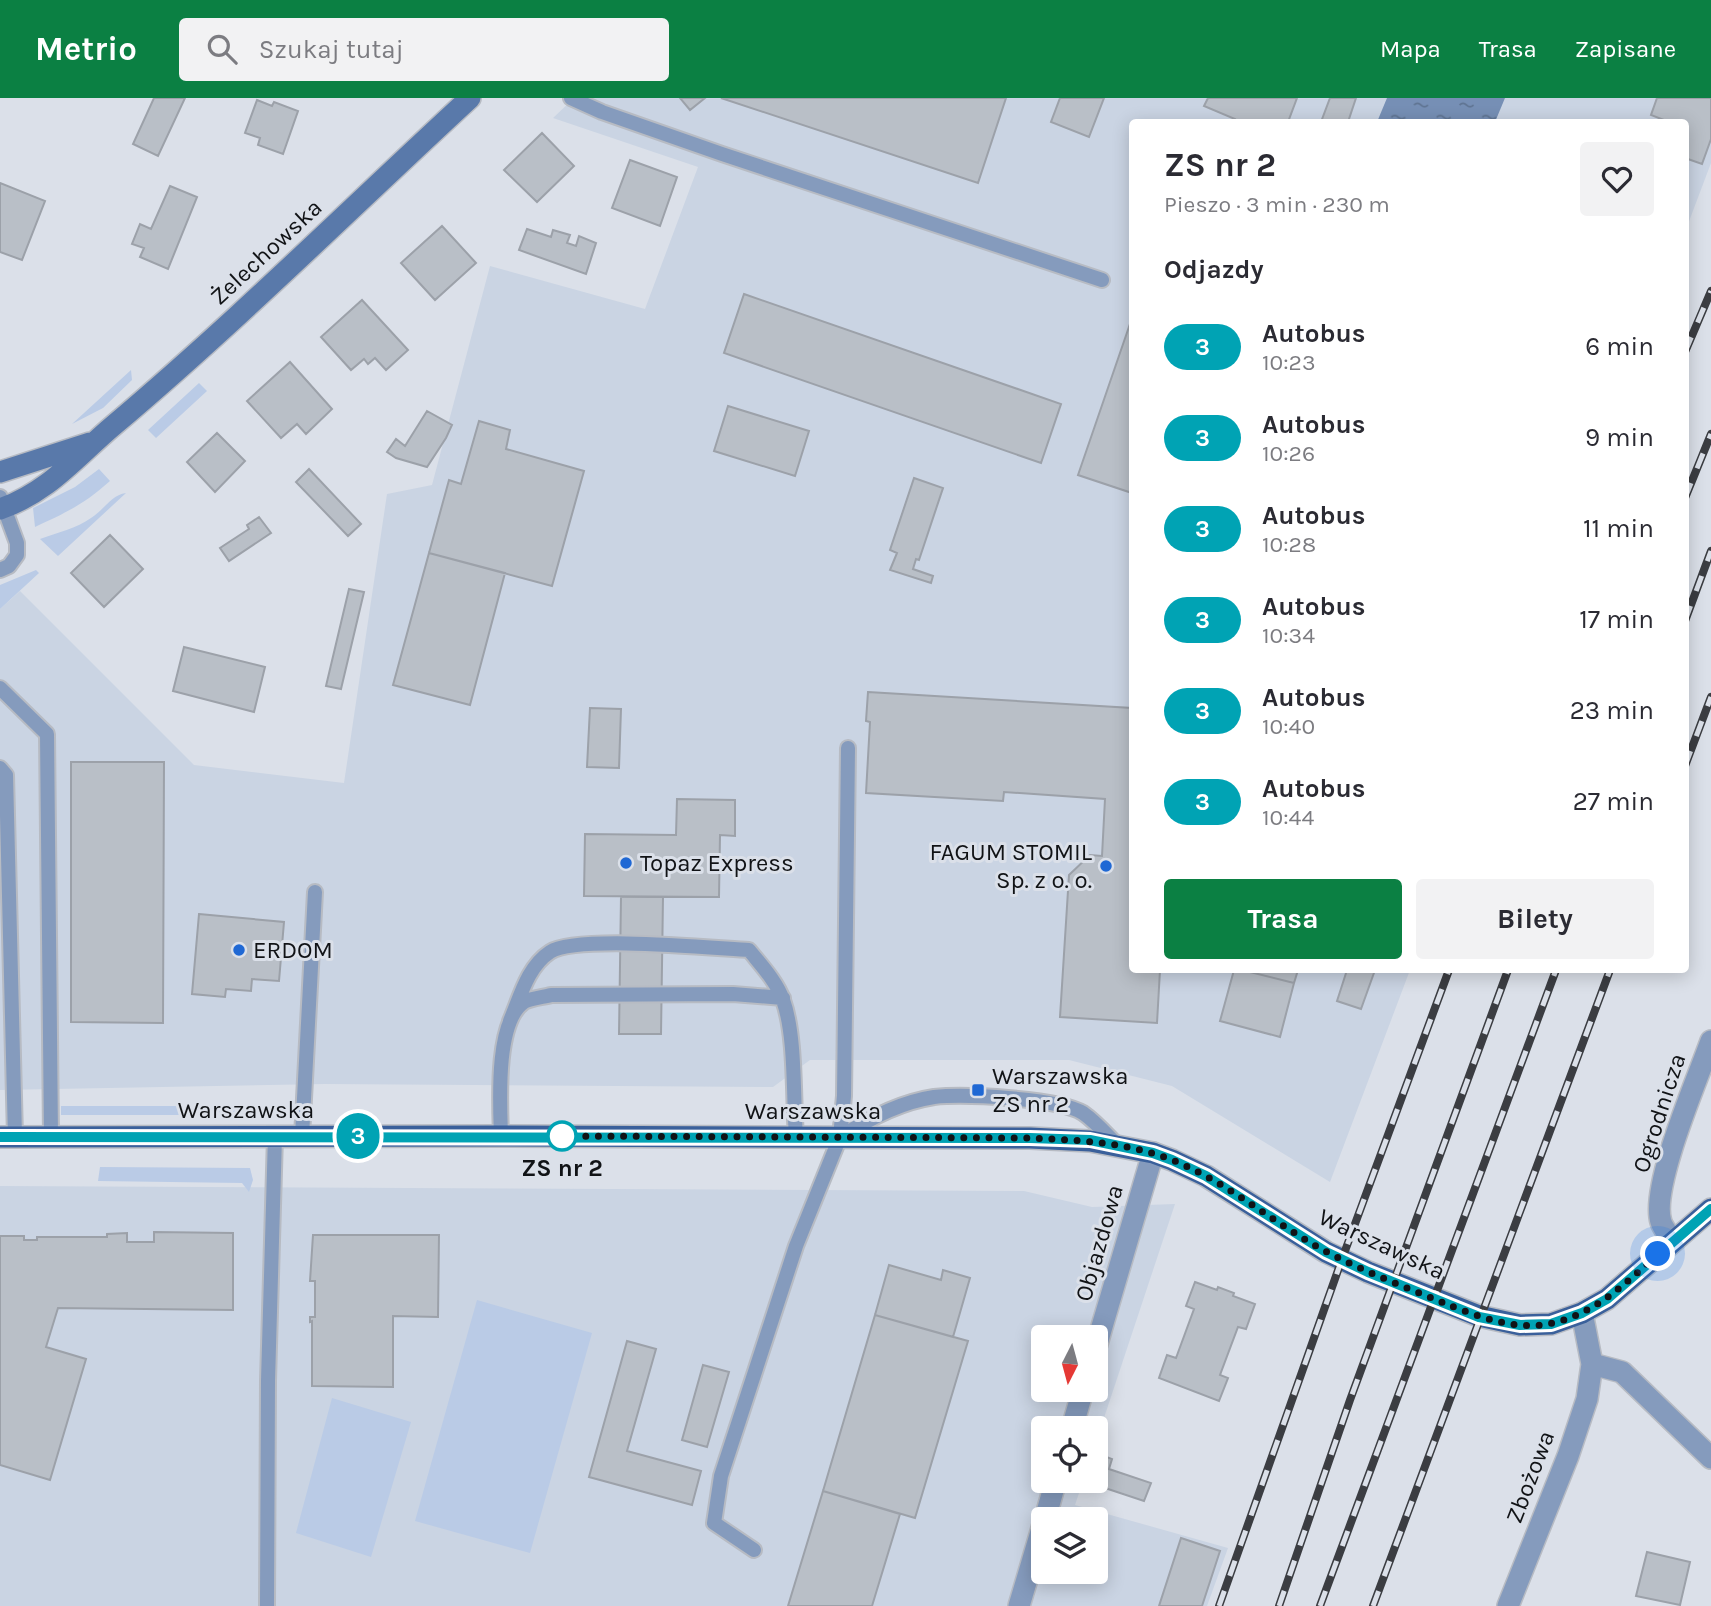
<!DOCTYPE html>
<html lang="pl">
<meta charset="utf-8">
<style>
:root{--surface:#fff;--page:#f2f2f3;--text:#2b2b33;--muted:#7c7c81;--accent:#0b8043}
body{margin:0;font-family:Karla,sans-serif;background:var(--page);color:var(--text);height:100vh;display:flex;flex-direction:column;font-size:26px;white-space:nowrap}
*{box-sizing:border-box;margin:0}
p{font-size:23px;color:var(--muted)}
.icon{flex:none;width:38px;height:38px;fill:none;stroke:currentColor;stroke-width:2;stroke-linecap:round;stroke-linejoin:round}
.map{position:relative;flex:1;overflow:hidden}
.panel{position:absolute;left:1129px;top:21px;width:560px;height:854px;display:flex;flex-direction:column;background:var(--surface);border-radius:7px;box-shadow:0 4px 18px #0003}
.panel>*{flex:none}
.badge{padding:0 14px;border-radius:23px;font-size:24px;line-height:46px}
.needle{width:46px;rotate:186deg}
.controls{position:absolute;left:1031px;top:1227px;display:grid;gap:14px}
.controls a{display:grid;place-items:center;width:77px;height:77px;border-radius:7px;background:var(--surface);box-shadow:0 4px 18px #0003;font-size:35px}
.you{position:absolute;width:35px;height:35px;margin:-18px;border:5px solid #fff;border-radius:50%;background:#1a73e8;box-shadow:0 0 0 10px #1a73e833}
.map>.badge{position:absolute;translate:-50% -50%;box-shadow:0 0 0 4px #fff}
h2{padding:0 35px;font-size:26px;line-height:63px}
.round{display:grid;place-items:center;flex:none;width:74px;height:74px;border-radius:7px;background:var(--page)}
.headline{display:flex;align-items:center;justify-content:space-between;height:119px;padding:0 35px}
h1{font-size:33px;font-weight:700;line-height:52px}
.cta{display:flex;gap:14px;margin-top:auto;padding:14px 35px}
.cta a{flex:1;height:80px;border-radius:7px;background:var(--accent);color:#fff;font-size:28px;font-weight:700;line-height:80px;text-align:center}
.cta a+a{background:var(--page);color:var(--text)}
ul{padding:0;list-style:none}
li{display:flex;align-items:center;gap:21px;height:91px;padding:0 35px}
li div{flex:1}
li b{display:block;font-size:26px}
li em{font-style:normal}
li .badge{min-width:77px;font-weight:700;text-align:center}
header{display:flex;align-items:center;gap:42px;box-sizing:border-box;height:98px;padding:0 35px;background:var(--accent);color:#fff}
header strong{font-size:33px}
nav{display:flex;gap:38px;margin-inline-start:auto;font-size:24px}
.search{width:490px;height:63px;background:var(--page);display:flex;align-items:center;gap:18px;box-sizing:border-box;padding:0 24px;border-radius:7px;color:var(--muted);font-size:26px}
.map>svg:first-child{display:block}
.built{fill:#cad4e3;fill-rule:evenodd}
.grass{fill:#bacbe6}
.water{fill:url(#water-ripples)}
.building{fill:#b9bfc7;stroke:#9ca1a9;stroke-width:2}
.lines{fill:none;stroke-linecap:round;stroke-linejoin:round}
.lane-casing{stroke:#b7bbc3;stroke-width:18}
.street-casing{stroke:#b7bbc3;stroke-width:24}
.secondary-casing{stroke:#b7bbc3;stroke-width:24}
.primary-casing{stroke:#b7bbc3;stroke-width:24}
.lane{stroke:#859bbd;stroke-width:14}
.street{stroke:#859bbd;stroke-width:21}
.secondary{stroke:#5979aa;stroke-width:21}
.primary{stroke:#3a609b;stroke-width:21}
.rail-casing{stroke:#3b3d42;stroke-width:8}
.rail{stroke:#dbe0e9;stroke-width:5;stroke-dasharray:16;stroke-linecap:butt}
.line-casing{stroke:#fff;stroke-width:16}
.line{stroke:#00a3b4;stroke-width:10}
.walk{stroke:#111316;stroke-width:7;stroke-dasharray:0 12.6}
.poi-dot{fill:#1f68d4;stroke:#dbe0e9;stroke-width:2.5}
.stop-dot{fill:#fff;stroke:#00a3b4;stroke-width:3.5}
.labels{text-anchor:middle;stroke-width:6;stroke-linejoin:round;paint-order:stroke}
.street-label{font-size:24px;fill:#111316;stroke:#dbe0e9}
.poi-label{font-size:24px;fill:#111316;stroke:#dbe0e9;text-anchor:start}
.stop-label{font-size:24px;font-weight:bold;fill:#111316;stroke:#dbe0e9}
</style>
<header>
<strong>Metrio</strong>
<div class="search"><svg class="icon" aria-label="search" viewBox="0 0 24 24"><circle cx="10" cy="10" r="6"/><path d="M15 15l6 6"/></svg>Szukaj tutaj</div>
<nav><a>Mapa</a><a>Trasa</a><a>Zapisane</a></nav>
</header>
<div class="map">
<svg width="1711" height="1508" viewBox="0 0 1711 1508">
<defs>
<pattern id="water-ripples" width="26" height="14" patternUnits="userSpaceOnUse" patternTransform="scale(1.75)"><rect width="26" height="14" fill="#768fb5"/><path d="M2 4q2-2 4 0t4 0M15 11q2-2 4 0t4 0" fill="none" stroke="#5f7492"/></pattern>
</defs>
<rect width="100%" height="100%" fill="#dbe0e9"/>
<path class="built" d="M574,0H1711V65L1685,134V24H1132V872H1410L1330,1084L1172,988L1069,962H810L773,989L325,986L0,992V511L20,493L194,667L344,685L387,396L432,387L490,168L645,211L698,69L553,20Z
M0,1088L1024,1093L1092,1109L1175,1106L1096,1344V1330H1043V1382L1083,1383L1075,1407L1228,1450L1207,1508H0ZM1043,1239H1096V1292H1043ZM1043,1421H1096V1474H1043Z"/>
<path class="grass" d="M131,272L132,282L103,310L72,326Z
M199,285L207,293L156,340L148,332Z
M99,371L110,383C83,407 67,414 35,429L33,410L75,389Z
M126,395L58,458L40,441C57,435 77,430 91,420C104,412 111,397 126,395Z
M36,472L39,475L0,511V487Z
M61,1008H280V1017H61Z
M100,1069L250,1070L253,1082L249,1094L242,1085L98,1083Z
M477,1202L592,1235L530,1455L415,1423Z
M332,1300L411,1324L371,1459L296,1435Z"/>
<path class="water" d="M1387,0H1505L1495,24H1377Z"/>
<path class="building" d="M154,0H185L158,58L133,46Z
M680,0H705L690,12Z
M721,0H1006L978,85Z
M1060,0H1104L1089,39L1051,24Z
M1208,0H1297L1288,24H1234L1235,21L1204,8Z
M1330,0H1356L1348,24H1321Z
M1657,0H1711V41L1702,66L1685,60V24H1663L1664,22L1651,17Z
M257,2L272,8L274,4L298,13L283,56L258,47L260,40L245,35Z
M542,35L574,68L537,104L504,72Z
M630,62L677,79L660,128L612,110Z
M0,85L45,103L22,162L0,154Z
M170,88L197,99L168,171L140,159L144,150L132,146L140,126L151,131Z
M442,128L476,165L435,202L401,165Z
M527,131L551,139L553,132L570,137L567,145L576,148L579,138L596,145L586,176L519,152Z
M744,196L1061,306L1041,365L724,255Z
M362,202L408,252L386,272L375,260L368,266L364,261L351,272L321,239Z
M1132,220V395L1078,377Z
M290,264L332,311L306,336L297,326L281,340L247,303Z
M728,308L809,333L795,378L714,353Z
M427,313L452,327L446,340L427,369L396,360L387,354L396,341L405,348Z
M479,323L510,332L506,351L584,373L552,488L429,455L449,382L461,386Z
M217,335L245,363L215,394L187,364Z
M309,371L361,426L348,438L296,384Z
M914,380L943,390L919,462L916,461L913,471L933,478L931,485L890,472L897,455L890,452Z
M259,419L271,435L229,463L220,450L249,431L247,427Z
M110,437L143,471L104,509L71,475Z
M429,455L505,475L470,607L393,587Z
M349,491L364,494L341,591L326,588Z
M184,549L265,569L254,614L173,593Z
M868,594L1132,610V872H1160L1157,925L1060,919L1069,777L1090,757L1102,758L1105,701L1004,694L1003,703L866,695L870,624L866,623Z
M590,610L621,611L619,670L587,669Z
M71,664H164L163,925L71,924Z
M677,701L735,702V738L720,737L719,799L584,798L585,736L676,737Z
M621,799H663L661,936H619Z
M199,816L284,824L279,883L252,881L251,893L226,891L225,899L192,896Z
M1234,872H1242L1294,885L1280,939L1220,923Z
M1242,872H1298L1294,885Z
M1347,872H1375L1361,911L1337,903Z
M154,1134L233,1135V1212L58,1210L46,1249L86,1261L50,1382L0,1367V1138H24V1142H37V1139H107V1136L127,1135V1144H154Z
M313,1137H439L438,1219L393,1218V1289L312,1288V1223L310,1224V1219H315V1183H310Z
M889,1167L941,1182L943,1172L970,1180L953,1239L875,1217Z
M1195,1184L1217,1192L1218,1189L1234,1195L1233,1198L1255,1206L1246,1231L1238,1229L1220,1277L1228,1280L1219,1303L1159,1280L1167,1257L1176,1260L1194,1211L1186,1208Z
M875,1217L968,1243L915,1420L823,1393Z
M627,1243L656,1251L627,1353L701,1373L692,1407L589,1379Z
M703,1267L729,1274L707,1349L682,1342Z
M1096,1355L1112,1361L1109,1371L1151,1385L1144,1403L1084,1383L1096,1382Z
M823,1393L900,1416L872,1508H788Z
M1181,1440L1220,1453L1202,1508H1159Z
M1647,1454L1690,1464L1680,1507L1636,1498Z"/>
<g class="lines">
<defs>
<path id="lane" d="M571,0L602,14L722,56L1102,182
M0,399L17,445V457L9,468L0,472
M0,590L47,636L51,1039
M0,670L6,677L15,1039
M510,923C520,900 527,869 550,854C576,837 712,850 749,852C761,867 777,884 783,902C796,938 793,1000 796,1039
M302,1038L315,794
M501,1038C500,1006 495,924 524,904C531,900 544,899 551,897L733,896L783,900
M841,1039C868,1021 901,1004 934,999C964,996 1059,1000 1083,1015C1096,1024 1107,1037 1118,1048
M754,1452L714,1425L721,1378L796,1148L840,1039L844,998L848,650
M267,1508L268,1283L275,1038"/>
<path id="street" d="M1672,1143C1669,1137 1663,1130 1661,1124C1650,1089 1698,980 1711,943
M1096,1249L1153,1055
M1592,1266L1622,1274L1711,1360
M1072,1330L1083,1292
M1045,1421L1056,1382
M1019,1508L1043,1427
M1508,1508L1568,1358L1587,1301L1592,1266L1582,1215"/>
<path id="secondary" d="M0,374L90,345
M0,411C49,394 76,359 114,327C237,223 352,109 470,0"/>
<path id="primary" d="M0,1039L501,1038L1030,1040L1090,1043L1153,1055L1172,1062L1206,1078L1326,1154L1368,1174L1479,1218L1520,1227L1551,1226L1582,1215L1607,1201L1711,1111"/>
</defs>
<use href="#lane" class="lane-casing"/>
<use href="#street" class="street-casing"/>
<use href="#secondary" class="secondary-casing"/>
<use href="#primary" class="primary-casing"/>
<use href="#lane" class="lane"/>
<use href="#street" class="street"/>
<use href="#secondary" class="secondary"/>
<use href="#primary" class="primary"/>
<defs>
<path id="rail" d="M1685,254L1711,193
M1685,400L1711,336
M1685,523L1711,453
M1685,668L1711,599
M1219,1508L1342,1161L1449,872
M1279,1508L1350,1302L1508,872
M1320,1508L1556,872
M1373,1508L1610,872"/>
</defs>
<use href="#rail" class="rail-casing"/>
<use href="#rail" class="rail"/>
</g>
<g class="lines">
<defs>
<path id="line" d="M0,1039L1030,1040L1090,1042L1153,1055L1172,1062L1206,1078L1326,1154L1368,1174L1479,1219L1520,1227L1551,1226L1582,1215L1607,1201L1711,1111"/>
</defs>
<use href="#line" class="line-casing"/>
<use href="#line" class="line"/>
<path class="walk" d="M562,1038H555L1030,1040C1077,1042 1127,1044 1172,1062C1228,1084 1274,1126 1327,1154C1365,1174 1405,1189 1444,1205C1476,1218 1517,1234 1553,1225C1596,1215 1626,1185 1658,1156"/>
</g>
<g class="poi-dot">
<circle cx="626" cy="765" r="7"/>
<circle cx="1106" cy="768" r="7"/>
<circle cx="239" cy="852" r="7"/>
<rect x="971" y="985" width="14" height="14" rx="3.5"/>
</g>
<circle class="stop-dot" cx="562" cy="1038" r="14"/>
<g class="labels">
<g class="street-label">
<text transform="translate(266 154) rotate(-43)" y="8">Żelechowska</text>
<text x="246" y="1020">Warszawska</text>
<text x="813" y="1021">Warszawska</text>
<text transform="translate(1659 1015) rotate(-72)" y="8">Ogrodnicza</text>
<text transform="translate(1099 1145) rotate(-74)" y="8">Objazdowa</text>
<text transform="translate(1382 1146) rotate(25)" y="8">Warszawska</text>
<text transform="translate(1530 1379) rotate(-69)" y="8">Zbożowa</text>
</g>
<g class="poi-label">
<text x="1092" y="762" text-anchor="end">FAGUM STOMIL<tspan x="1092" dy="28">Sp. z o. o.</tspan></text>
<text x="640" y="773">Topaz Express</text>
<text x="253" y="860">ERDOM</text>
<text x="992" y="986">Warszawska<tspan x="992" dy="28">ZS nr 2</tspan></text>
</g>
<g class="stop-label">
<text x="562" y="1078">ZS nr 2</text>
</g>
</g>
</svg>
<div class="controls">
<a><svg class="needle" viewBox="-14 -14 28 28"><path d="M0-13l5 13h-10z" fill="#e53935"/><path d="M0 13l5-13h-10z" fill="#7c7c81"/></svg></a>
<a><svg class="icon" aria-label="locate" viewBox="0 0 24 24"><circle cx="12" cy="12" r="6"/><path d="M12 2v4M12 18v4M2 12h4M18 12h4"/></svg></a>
<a><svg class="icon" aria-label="layers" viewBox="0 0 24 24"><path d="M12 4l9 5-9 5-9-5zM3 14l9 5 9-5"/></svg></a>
</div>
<div class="you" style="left:1658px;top:1156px"></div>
<b class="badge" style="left:358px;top:1038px;background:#00a3b4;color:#fff">3</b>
<section class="panel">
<div class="headline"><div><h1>ZS nr 2</h1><p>Pieszo · 3 min · 230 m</p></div><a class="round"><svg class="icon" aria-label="heart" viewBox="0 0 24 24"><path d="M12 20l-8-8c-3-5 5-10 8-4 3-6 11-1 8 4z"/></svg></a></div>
<h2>Odjazdy</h2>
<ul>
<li><span class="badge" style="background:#00a3b4;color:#fff">3</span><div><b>Autobus</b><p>10:23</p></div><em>6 min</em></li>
<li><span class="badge" style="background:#00a3b4;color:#fff">3</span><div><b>Autobus</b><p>10:26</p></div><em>9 min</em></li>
<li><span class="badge" style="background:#00a3b4;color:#fff">3</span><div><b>Autobus</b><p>10:28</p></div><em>11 min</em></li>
<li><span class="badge" style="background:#00a3b4;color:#fff">3</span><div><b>Autobus</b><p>10:34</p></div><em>17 min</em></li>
<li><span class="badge" style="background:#00a3b4;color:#fff">3</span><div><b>Autobus</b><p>10:40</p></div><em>23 min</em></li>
<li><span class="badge" style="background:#00a3b4;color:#fff">3</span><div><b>Autobus</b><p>10:44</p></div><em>27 min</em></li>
</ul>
<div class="cta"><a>Trasa</a><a>Bilety</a></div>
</section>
</div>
